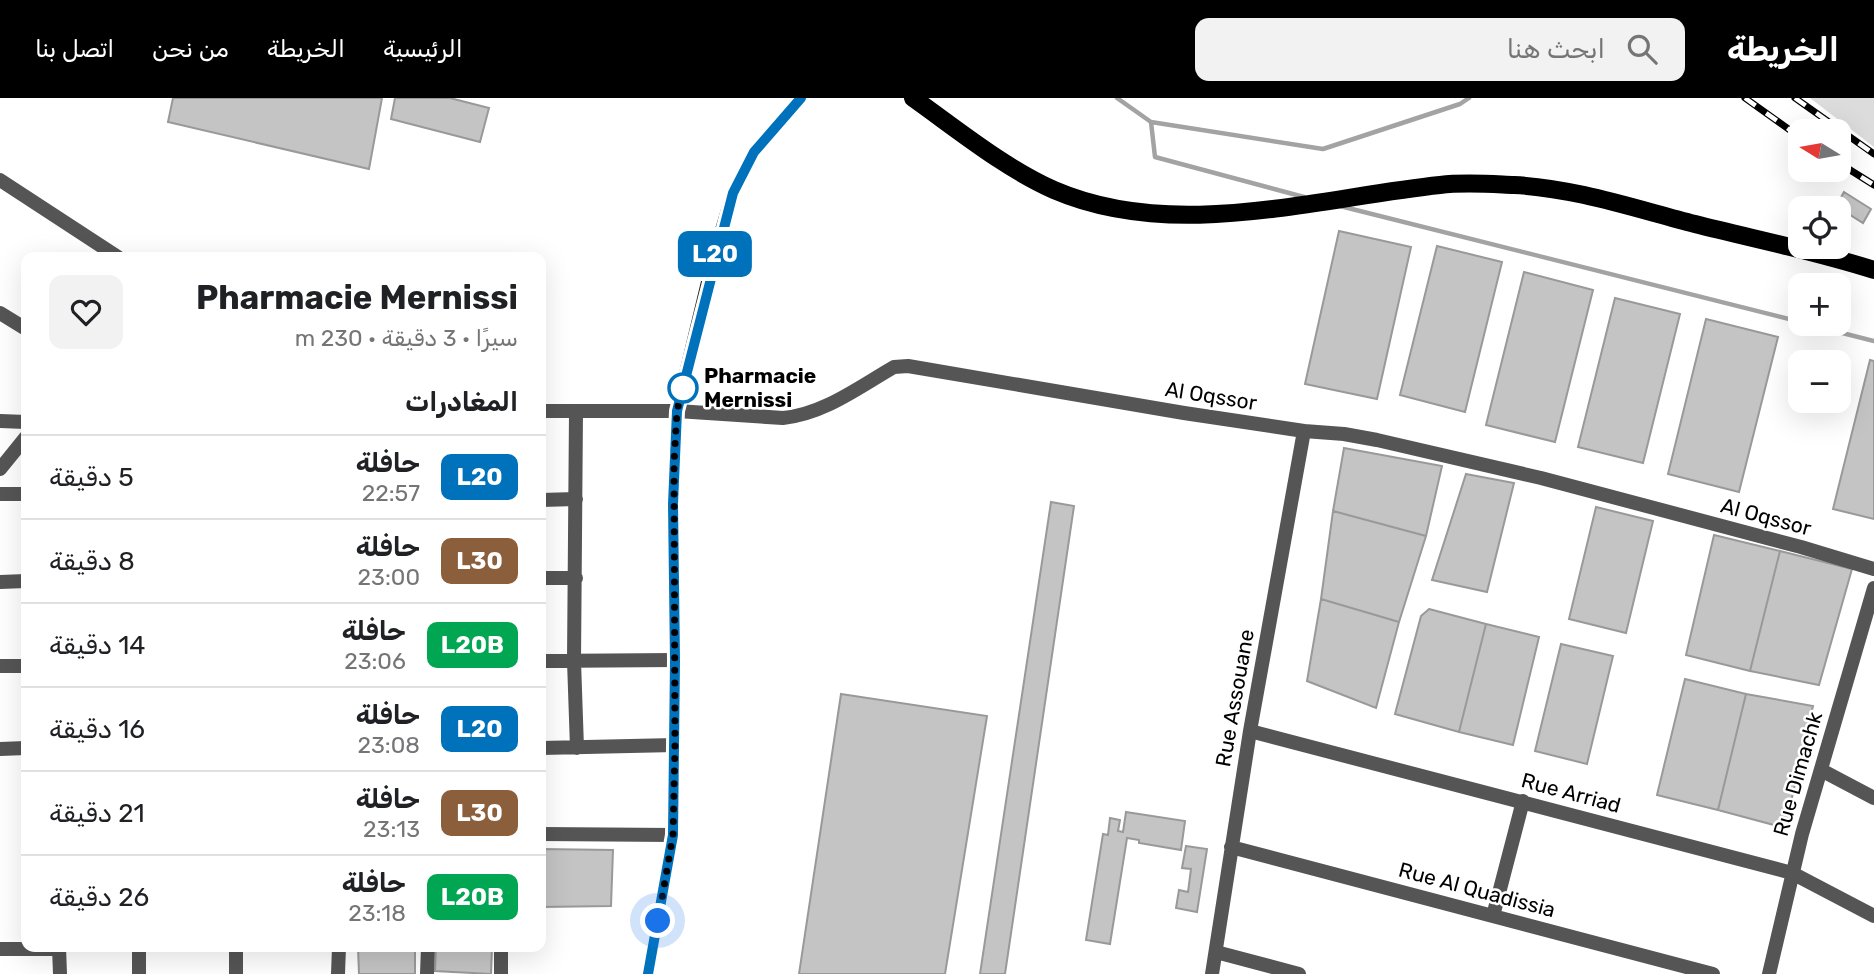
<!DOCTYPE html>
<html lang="ar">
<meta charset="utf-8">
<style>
:root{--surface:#fff;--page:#f2f2f2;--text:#202124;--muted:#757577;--line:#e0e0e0;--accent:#000}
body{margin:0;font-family:Rubik,"Noto Sans Arabic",sans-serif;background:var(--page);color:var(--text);direction:rtl;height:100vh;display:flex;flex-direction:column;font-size:26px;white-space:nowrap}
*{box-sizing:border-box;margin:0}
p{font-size:23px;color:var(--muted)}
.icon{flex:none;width:38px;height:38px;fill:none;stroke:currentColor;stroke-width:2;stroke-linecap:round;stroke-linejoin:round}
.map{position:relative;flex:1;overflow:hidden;direction:ltr}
.side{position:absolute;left:21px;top:154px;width:525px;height:700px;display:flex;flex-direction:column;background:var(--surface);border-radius:14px;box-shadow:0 7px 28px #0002;direction:rtl}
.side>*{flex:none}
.badge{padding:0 14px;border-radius:10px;font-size:24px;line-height:46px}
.needle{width:46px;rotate:281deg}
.fabs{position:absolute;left:1788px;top:21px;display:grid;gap:14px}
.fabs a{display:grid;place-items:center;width:63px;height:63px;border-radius:14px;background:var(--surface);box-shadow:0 7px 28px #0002;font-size:35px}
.you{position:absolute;width:35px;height:35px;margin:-18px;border:5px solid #fff;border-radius:50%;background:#1a73e8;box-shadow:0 0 0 10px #1a73e833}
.map>.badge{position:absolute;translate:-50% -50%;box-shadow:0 0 0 4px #fff}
h2{padding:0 28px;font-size:26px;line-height:63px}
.round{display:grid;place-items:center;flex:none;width:74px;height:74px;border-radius:14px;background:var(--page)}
.summary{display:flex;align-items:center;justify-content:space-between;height:119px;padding:0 28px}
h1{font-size:33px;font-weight:700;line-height:52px}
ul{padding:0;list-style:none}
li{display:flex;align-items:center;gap:21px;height:84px;padding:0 28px;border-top:2px solid var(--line)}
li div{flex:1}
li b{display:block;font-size:26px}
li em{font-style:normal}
li .badge{min-width:77px;font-weight:700;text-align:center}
header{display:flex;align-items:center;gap:42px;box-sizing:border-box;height:98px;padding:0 35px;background:var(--accent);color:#fff}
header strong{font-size:33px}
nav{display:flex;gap:38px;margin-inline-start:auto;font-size:24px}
.search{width:490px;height:63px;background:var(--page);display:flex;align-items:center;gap:18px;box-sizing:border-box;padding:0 24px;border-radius:14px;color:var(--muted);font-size:26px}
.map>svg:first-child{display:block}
.green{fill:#dcdcdc}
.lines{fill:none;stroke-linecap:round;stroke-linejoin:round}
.stream{stroke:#a3a3a3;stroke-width:4.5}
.building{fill:#c4c4c4;stroke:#999;stroke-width:2}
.street{stroke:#555;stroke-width:14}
.secondary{stroke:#222;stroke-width:14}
.primary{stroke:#000;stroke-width:18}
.rail-casing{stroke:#000;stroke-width:7}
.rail{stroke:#fff;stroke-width:4.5;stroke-dasharray:13;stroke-linecap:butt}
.line-casing{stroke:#fff;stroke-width:16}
.line{stroke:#0072bc;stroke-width:10}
.walk{stroke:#000;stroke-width:7;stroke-dasharray:0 12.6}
.stop-dot{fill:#fff;stroke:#0072bc;stroke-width:3.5}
.labels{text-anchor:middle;stroke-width:5;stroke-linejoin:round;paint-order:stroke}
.stop-label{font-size:21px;font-weight:bold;fill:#000;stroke:#fff;text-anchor:start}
.street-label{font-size:21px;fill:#000;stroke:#fff}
</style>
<header>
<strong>الخريطة</strong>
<div class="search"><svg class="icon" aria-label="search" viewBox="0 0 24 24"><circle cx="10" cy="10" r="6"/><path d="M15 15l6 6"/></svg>ابحث هنا</div>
<nav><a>الرئيسية</a><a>الخريطة</a><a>من نحن</a><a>اتصل بنا</a></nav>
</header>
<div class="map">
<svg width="1874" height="876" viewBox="0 0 1874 876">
<rect width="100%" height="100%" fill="#fff"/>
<path class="green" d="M1810,0H1874V49Z"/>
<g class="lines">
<path class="stream" d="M1117,0L1151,24L1155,59L1304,99
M1151,24L1323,51L1460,6L1469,0
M1340,108L1801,224
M1807,226L1874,243"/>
</g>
<path class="building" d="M173,0H382L369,71L168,24Z
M395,0H450L489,10L480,44L391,21Z
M1844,94L1871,111L1863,125L1836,108Z
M1339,133L1411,149L1377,301L1305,286Z
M1437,148L1502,164L1465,314L1400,297Z
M1524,174L1593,192L1555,344L1486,327Z
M1615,200L1680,216L1643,365L1578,349Z
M1706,221L1778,239L1739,394L1668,376Z
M1870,262L1874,263V421L1833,411Z
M1344,350L1442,368L1426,438L1333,413Z
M1466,376L1514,385L1487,494L1432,482Z
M1051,404L1074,408L1005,876H980Z
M1596,409L1653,423L1626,535L1569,521Z
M1333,413L1426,438L1399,524L1321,501Z
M1714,437L1780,453L1750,573L1686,557Z
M1780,453L1852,471L1819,587L1750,573Z
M1321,501L1399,524L1376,610L1307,583Z
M1429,511L1486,526L1459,634L1395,616L1421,518Z
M1486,526L1539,539L1513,647L1459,634Z
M1561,546L1613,558L1587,666L1535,653Z
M1685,581L1746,596L1718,712L1657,697Z
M841,596L987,618L945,876H799Z
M1746,596L1813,608L1785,730L1718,712Z
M1126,714L1185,723L1181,752L1139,745V742L1127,740L1110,846L1086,842L1103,736L1108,737L1110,720L1120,722L1118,733L1123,734Z
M1186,748L1207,751L1197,814L1176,810L1179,792L1188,794L1191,771L1182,770Z
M541,751L613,752L611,808L541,809Z
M358,849H415V876H359Z
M436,849H492L491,876L435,873Z"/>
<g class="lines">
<path class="street" d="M0,82L118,159
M0,215L26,231
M541,313H677L783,320C824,316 859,289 894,269L908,268L1184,315L1304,333L1344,336L1377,342L1541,380L1801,449L1874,471
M576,314L574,563L577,650
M0,323L26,324
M0,371L26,339
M0,396H26
M541,402L576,401
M541,480H576
M0,484L26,483
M541,563L675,562
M0,568H26
M1250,633L1792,775L1874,818
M541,650L675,647
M0,651L26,650
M1821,672L1874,700
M541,736L673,737
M1231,749L1713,876
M1493,818L1523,703
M59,849L60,876
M139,849V876
M236,849V876
M0,851H59
M1216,854L1299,876
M338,876L339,849
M427,876L428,849
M501,876V849
M1212,876L1250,633L1304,333
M1769,876L1802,736L1874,490"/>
<path class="secondary" d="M648,876L673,737L675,562L673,406L677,313L714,159L733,95L754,54L801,0"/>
<path class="primary" d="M913,0C958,32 1003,69 1054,92C1174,144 1316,100 1440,87C1464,84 1490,86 1514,87C1575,90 1636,111 1695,126C1754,141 1815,153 1874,172"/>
<defs>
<path id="rail" d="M1745,0L1801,40
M1795,0L1874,56
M1839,65L1874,87"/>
</defs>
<use href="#rail" class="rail-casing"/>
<use href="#rail" class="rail"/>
</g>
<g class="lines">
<defs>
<path id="line" d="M648,876L673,737L675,562L673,406L677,313L733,95L754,54L801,0"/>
</defs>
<use href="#line" class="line-casing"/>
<use href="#line" class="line"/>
<path class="walk" d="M658,823L673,737L675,646L674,365L677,313L683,286V290"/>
</g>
<circle class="stop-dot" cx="683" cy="290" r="14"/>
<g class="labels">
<g class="stop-label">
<text x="704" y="285">Pharmacie<tspan x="704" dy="24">Mernissi</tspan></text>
</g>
<g class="street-label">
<text transform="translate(1211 298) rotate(9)" y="7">Al Oqssor</text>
<text transform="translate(1766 419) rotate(15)" y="7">Al Oqssor</text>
<text transform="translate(1235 600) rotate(-80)" y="7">Rue Assouane</text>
<text transform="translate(1798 676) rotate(-74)" y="7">Rue Dimachk</text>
<text transform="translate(1571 695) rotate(15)" y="7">Rue Arriad</text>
<text transform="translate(1477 792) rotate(15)" y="7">Rue Al Quadissia</text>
</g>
</g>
</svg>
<div class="fabs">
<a><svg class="needle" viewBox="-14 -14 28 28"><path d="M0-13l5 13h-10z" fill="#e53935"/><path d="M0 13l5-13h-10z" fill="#757577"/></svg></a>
<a><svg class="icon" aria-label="locate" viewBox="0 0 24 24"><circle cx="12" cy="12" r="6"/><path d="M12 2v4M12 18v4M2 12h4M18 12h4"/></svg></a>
<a>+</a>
<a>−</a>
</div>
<div class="you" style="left:658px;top:823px"></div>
<b class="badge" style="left:715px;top:156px;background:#0072bc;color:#fff">L20</b>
<section class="side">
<div class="summary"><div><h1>Pharmacie Mernissi</h1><p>سيرًا · 3 دقيقة · 230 m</p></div><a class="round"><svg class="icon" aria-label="heart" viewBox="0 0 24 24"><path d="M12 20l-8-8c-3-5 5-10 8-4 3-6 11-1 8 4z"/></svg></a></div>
<h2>المغادرات</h2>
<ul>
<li><span class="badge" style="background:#0072bc;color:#fff">L20</span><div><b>حافلة</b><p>22:57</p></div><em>5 دقيقة</em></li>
<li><span class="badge" style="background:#8b5e3c;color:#fff">L30</span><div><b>حافلة</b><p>23:00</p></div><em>8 دقيقة</em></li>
<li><span class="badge" style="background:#00a651;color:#fff">L20B</span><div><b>حافلة</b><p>23:06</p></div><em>14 دقيقة</em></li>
<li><span class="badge" style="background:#0072bc;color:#fff">L20</span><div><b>حافلة</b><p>23:08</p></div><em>16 دقيقة</em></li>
<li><span class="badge" style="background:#8b5e3c;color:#fff">L30</span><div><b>حافلة</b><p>23:13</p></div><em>21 دقيقة</em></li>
<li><span class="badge" style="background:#00a651;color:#fff">L20B</span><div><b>حافلة</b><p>23:18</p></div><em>26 دقيقة</em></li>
</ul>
</section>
</div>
